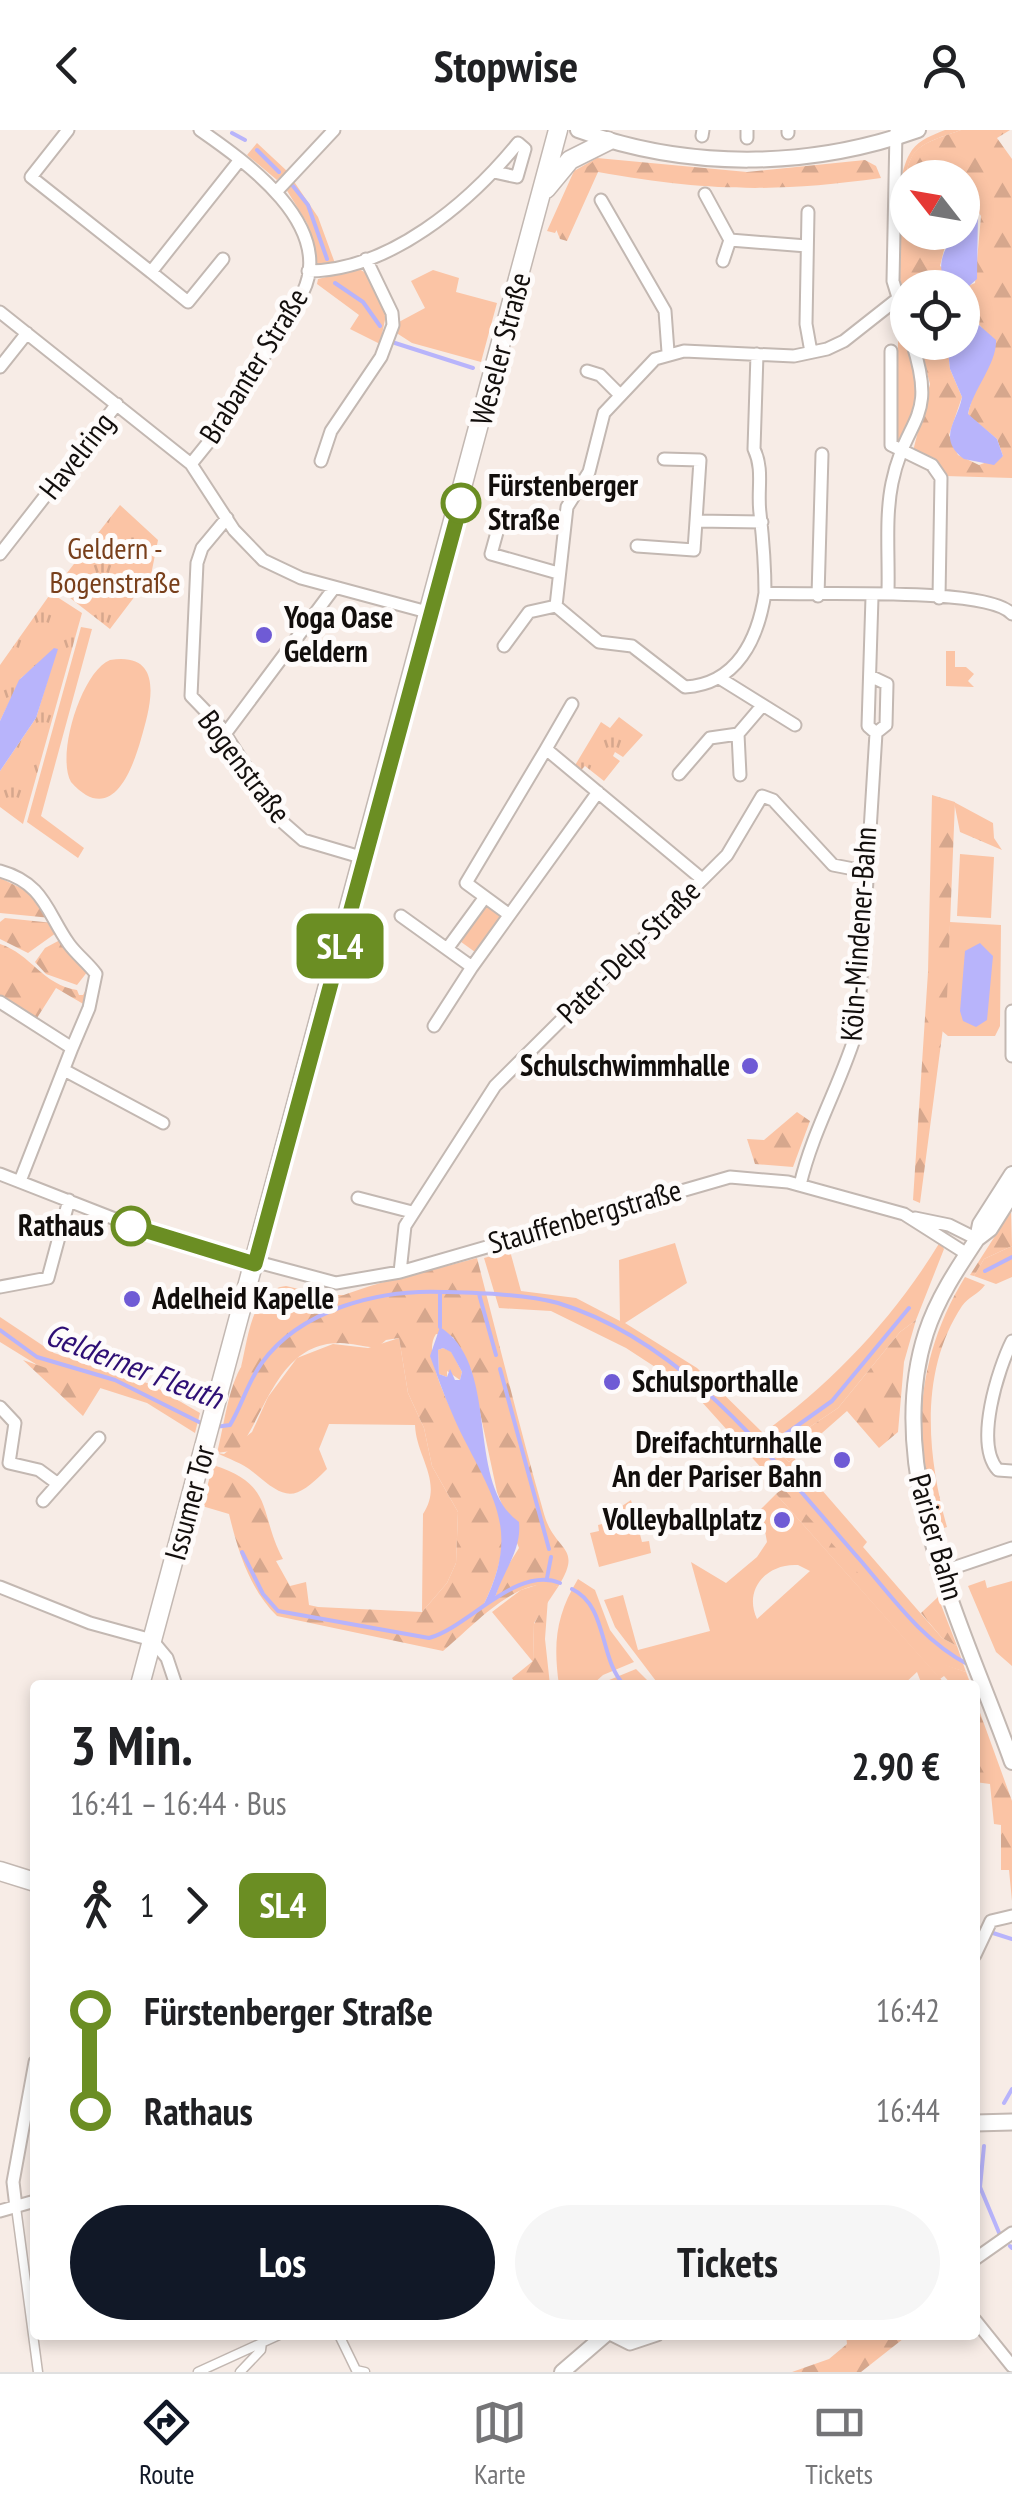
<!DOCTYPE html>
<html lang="de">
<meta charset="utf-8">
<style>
:root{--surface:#fff;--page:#f6f6f6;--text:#202124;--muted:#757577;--line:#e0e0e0;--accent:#111827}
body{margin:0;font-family:"PT Sans Narrow",sans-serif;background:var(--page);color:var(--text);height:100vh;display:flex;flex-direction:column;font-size:38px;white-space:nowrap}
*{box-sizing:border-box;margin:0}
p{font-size:32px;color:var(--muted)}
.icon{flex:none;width:55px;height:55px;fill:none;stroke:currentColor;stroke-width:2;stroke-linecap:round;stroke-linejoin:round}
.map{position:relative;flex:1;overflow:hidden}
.side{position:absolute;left:30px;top:1550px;width:950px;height:660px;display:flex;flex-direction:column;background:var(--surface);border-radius:10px;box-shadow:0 5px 15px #0003}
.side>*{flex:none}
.badge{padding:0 20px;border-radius:15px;font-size:35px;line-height:65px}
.needle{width:65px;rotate:301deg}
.fabs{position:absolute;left:890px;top:30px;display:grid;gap:20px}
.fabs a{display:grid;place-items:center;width:90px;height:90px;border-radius:50%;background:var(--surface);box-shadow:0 5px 15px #0003;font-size:50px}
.map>.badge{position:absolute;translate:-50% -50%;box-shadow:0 0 0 5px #fff}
.legs{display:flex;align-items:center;gap:15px;height:110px;padding:0 40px;font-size:32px}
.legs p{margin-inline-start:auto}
.headline{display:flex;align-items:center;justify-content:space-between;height:170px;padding:0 40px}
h1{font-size:55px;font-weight:700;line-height:75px}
.cta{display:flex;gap:20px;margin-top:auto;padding:20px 40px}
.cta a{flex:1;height:115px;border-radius:60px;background:var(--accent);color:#fff;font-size:40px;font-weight:700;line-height:115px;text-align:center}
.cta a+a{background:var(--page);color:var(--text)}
ul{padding:0 40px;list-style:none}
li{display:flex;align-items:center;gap:35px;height:100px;font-size:38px}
li i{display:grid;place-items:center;width:15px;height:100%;margin:0 12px;background:currentColor}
li i::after{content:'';width:25px;height:25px;margin:-12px;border:8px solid;border-radius:50%;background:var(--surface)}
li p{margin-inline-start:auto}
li:first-child i{background:linear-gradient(#0000 50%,currentColor 0)}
li:last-child i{background:linear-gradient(currentColor 50%,#0000 0)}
header{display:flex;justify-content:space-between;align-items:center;height:130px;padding:0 40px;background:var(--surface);font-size:45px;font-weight:700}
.menu{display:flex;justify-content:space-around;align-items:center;height:140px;border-top:2px solid var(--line);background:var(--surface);font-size:28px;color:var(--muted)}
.menu a{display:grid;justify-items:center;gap:5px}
.menu .on{color:var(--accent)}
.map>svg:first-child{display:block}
.green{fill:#fbc4a5;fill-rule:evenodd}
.forest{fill:url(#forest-firs);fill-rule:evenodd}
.park{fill:url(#park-tufts)}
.water{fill:#b8b4fb;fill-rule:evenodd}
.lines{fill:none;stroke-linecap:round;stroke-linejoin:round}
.stream{stroke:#b8b4fb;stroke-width:4}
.pedestrian-casing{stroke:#c3b8b2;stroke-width:11}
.minor-casing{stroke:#c3b8b2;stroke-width:15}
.tertiary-casing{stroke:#c3b8b2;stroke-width:18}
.secondary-casing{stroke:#c3b8b2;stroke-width:19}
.primary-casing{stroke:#c3b8b2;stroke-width:21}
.pedestrian{stroke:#fff;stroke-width:8}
.minor{stroke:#fff;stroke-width:11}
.tertiary{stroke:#fff;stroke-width:14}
.secondary{stroke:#fff;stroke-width:15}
.primary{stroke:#fff;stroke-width:18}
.line-1-casing{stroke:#fff;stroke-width:22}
.line-1{stroke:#6b8e23;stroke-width:15}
.stop-1-dot{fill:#fff;stroke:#6b8e23;stroke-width:5}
.poi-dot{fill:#6f5bd5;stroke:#fefbfa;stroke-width:4}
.labels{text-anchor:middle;stroke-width:10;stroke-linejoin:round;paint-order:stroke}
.street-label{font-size:30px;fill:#120e0c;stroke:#fefbfa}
.stop-label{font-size:30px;font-weight:bold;fill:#120e0c;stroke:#fefbfa;text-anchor:start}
.park-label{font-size:30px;fill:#783f1b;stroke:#fefbfa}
.poi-label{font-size:30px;font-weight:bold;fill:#120e0c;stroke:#fefbfa;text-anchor:start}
.water-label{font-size:32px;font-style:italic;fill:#2e0f75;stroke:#fefbfa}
</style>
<header><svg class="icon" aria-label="back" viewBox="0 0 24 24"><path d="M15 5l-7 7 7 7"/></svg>Stopwise<svg class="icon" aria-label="person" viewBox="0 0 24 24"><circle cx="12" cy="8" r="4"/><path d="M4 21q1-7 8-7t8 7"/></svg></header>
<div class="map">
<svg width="1012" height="2242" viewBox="0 0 1012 2242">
<defs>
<pattern id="forest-firs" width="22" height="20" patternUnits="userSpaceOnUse" patternTransform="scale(2.5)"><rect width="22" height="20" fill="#fbc4a5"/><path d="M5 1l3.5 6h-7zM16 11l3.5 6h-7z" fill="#d6a78d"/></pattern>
<pattern id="park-tufts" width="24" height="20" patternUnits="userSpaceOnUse" patternTransform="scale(2.5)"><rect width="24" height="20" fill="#fbc4a5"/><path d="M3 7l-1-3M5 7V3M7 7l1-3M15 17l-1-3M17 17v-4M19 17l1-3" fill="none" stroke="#d6a78d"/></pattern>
</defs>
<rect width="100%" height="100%" fill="#f7ece6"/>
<path class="green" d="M945,0H961C946,6 922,11 913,25C894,55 907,152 907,189C897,152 889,53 912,20C920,9 933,5 945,0Z
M257,13L287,41L277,50L247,25Z
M597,28L555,103L547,101L574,41Z
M293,50L318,87L336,136H318L307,93L286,59Z
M359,139L366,143L386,185L380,214L350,199L359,185L317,154L318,149Z
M433,140L459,148L456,162L497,173L481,232L412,213L395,202L397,193L425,178L411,151Z
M899,190C912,231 930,273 900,311L894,308Z
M81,497L92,499L41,686L84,718L78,728L27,692Z
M946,521H955V537H966L974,544L968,551L974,557L946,556Z
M110,530C167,521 150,578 141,609C132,641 111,697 71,652C56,626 81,542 110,530Z
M960,724L994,727L991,788L957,786Z
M484,773L501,786L475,822L457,809Z
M950,792L1001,795L1000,896L995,906H948L942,901Z
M940,1112L944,1119L916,1190L900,1202L838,1278L777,1319L789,1332L794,1328L867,1412L863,1417L942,1508L957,1516L966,1542L937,1533L692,1261L626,1218L551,1181L499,1178L484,1128L510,1121L521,1161L576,1168L620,1191L619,1130L675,1113L687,1153L625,1193L697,1238L763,1303C834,1252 896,1185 940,1112Z
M1012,1116V1147L996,1154L974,1146L984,1129Z
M286,1156L324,1165H348L281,1198L241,1237C248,1210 251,1159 286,1156Z
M0,1187L54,1223L150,1254L200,1283L195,1303L147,1273L47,1241L0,1212Z
M399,1208L408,1263L424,1298L432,1336L458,1382L456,1433L447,1453L422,1482L423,1384C444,1352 416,1327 415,1295L329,1294L319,1319L327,1339C294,1372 287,1371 253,1342C242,1333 229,1329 217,1323L224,1324L252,1302L268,1267L297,1228L333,1214L368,1218Z
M776,1364L946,1555H922L917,1542L903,1555H659L615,1497L604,1470L623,1465L638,1520L710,1501L691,1432L726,1453L757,1427L767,1412L761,1379ZM798,1435L810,1441L757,1489C743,1459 767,1433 798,1435Z
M631,1370L642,1412L649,1411L651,1423L599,1437L590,1403L599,1401L598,1395L618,1390L616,1380Z
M578,1449L595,1460L610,1500L634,1532L603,1545L592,1555H559C553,1513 556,1485 578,1449Z
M985,1450L987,1458L1012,1451V1536L996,1522L968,1456Z
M546,1452L558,1457L534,1493L533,1532L492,1482L521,1460Z
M636,1539L652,1555H597Z"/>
<path class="forest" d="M961,0H1010L997,8L1012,29V348L945,346L936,331L913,321L930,254L919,213L947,212L950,239L962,267L949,305L958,325L979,335L1003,326L997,309L968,285C977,238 1012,213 963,181L962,158H908V177C899,149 898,51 912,26C921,11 946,6 961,0ZM908,48H962L963,99L977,80L981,86L975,153L968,156L940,136L945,116L959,103L908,102Z
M597,28L747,42L865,30L876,36L881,48C772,63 707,61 598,42L567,111L560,109L556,99L587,37Z
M932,665L955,672L947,868L920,1073L913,1070L928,842Z
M0,748L27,761L51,788L0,783Z
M5,788L53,793L56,803L28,823L0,809V792Z
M60,810L88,841L77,855L46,844L35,832L45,818Z
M0,814C31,824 43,855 77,860L79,865H83L91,850L85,875L56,858L37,888L0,866Z
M797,982L810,991L793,1037L755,1034L747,1009L764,1010Z
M1011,1081L1012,1116L984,1129L974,1146L970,1145Z
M477,1128C499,1213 520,1299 544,1384C555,1423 584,1415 558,1457C520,1442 471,1498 443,1521L277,1486C249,1458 238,1421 229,1384L202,1376L213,1335C276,1355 258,1383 283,1429L276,1431L290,1456L306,1452L309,1475L318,1477L422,1482L447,1453L456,1433L458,1382L432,1336L424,1298L408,1263L399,1208L386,1210L378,1217C365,1218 353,1213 340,1213C279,1213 267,1281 238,1320L217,1323C224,1297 228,1256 243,1234C295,1163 399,1150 477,1128ZM436,1204L453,1207L471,1240L497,1362L519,1418L502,1445L494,1471L484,1474C496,1449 506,1419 502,1391C495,1348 413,1236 436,1204Z
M965,1147L985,1155C979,1164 968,1167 962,1176C919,1241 927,1326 947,1397L938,1400C910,1312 916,1227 965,1147Z
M916,1190L904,1232L898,1302L879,1318L847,1281L789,1332L777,1319L838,1278L900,1202Z
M443,1218L451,1221L462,1242L460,1250L447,1241V1247L439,1244L438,1220Z
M23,1230L101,1257L83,1286Z
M783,1358L937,1532L966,1542L971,1555H952L944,1546L940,1549L776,1364Z
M938,1467L957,1516L942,1508L921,1483Z
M548,1468L545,1509L550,1555H516L512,1548L533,1531L534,1494Z
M975,1569L1012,1671V1771L1009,1740H1001V1695L994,1694L990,1654L975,1652Z
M846,2205H908L861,2242H792L829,2229L847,2214Z"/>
<path class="park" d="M120,375L158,410L151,445L110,499L56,457Z
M51,463L82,483L23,694L0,677V641L36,588L57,519L21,548L0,591V535Z
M619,587L643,605L623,627L615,622L613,626L620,631L604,651L585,636L579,642L574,637L601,592L610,598Z
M954,672L993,693L994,708L1002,720L960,702Z"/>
<path class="water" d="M978,79L977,149L968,157L950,154C924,133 962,94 978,79Z
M963,181L996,210C997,234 973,259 968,284L997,309L1003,326L994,335L964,329C936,308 958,291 962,267L950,239L947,213L962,212Z
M54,518L58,519L36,588L0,641V591L19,550Z
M980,813L993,826L987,890L976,897L963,891L960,881L965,821Z
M440,1197C502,1236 464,1353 519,1392C522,1421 502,1442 494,1471L483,1476C518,1405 498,1375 465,1311C451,1284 440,1254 430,1226ZM443,1218L451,1222L462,1242L460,1250H455L450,1239L447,1247L439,1244L438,1220Z"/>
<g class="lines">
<path class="stream" d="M232,3L245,10
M257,20L279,42
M293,56L308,75L327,129
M335,153L363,172L380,196
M395,213L473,238
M985,1141L1012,1127
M479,1164L496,1225
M440,1197V1162
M0,1200L37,1227L115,1250L205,1295
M500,1239L549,1419
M215,1297L230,1295C242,1275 247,1254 261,1234C300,1179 380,1159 444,1162C479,1163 524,1164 558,1173C689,1213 775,1334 861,1431C894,1470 924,1512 969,1535
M763,1320L832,1271L909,1178
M242,1422L263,1464L278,1481L429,1508C469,1497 516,1435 560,1453
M547,1448L551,1427
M572,1459C608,1476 599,1529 624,1555
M993,1803L1012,1809
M1004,1973L1012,1959
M984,2016L980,2057L1000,2105
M1010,2116L1012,2118"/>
<defs>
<path id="pedestrian" d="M16,2077L38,2242
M339,2205L356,2240L365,2242
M198,2242L279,2205
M240,2242L261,2220L263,2205"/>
<path id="minor" d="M68,0L31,47L151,142L239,31
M896,2L893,151L908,200
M788,3V0
M702,6L703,0
M747,8V0
M276,62L334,0
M705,64L730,110L807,116
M601,70L665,181L668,222
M808,82L806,194L811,222
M723,131L730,110
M308,141C389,141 469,73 518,13L525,19L517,47L494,42
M151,142L188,172L223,129
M896,170L844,211L827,219L794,226L684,221L655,229L604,283L589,342L567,377L556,476L599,512L632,516L685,557C737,554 758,509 765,463C813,466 986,456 1012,484
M0,182L191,334L234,400L263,430L301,448L431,483
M891,221V315L932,335L941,348L939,468
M757,224L754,319C764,340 757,360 760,383C763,410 765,434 765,463
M0,237L27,203
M587,241L600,245L620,265
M664,329L700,330L696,391L762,392
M321,331L331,301L381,227L393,195L392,183L366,129
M191,334L224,293L303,162C335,95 246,32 200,0
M227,388L202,418L197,433L191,566L220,596L279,689L303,710L364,728
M499,395L491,424L558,443
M637,416L694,420L696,391
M0,424L117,274
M888,461C889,426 885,387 892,353C906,285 938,292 912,212
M818,466L822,324
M504,516L529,482L556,476
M870,546L887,554L886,595L876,603
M721,549L795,595
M225,604L334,458
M738,604L740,645
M546,619L572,574
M679,644L710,608L738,604L761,577
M0,741C44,753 47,783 69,814C77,825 88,833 96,844L89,878L72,918
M507,783L466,753L546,619L702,749
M401,786L472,837L598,662
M447,819L485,767
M0,872L72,918L20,1051
M1012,881V926
M434,896L472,837
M64,940L163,993
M0,1044L156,1105L336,1153L400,1142L730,1047L788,1052L904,1084L967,1124
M800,1055C813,999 842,952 858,897L876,603L868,596L872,467
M358,1068L412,1082
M915,1088L949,1095L977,1109
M400,1142L405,1096L495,956L727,725L762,666L773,670L833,735L864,741
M0,1157L48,1148L69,1070
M1012,1211C998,1239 974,1314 998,1340L1012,1341
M0,1277L15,1293L9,1333L39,1340L58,1354L99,1308
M43,1371L58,1354
M944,1441L1012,1418
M0,1457L90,1493L152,1510L167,1528L176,1555
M975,1825L991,1791L1012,1786
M16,2077L13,2052L35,1932
M0,2081L35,2071
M975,2129L1012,2103
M975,2190L1012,2236
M612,2205L630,2214L657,2205"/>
<path id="tertiary" d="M578,0C688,40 808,39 918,0
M1012,1044L980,1094L977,1109C957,1139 937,1169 926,1203C881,1342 966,1502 1012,1632
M977,1109L990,1099L1012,1064
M562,2242L605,2205"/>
<path id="secondary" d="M975,1993L1012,1992"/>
<path id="primary" d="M546,59L570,30L608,11
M140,1555L558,0
M0,1741L35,1752"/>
</defs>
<use href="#pedestrian" class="pedestrian-casing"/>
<use href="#minor" class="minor-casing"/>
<use href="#tertiary" class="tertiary-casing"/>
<use href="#secondary" class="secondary-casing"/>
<use href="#primary" class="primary-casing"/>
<use href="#pedestrian" class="pedestrian"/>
<use href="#minor" class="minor"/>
<use href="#tertiary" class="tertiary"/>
<use href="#secondary" class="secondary"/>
<use href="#primary" class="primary"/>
</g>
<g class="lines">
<defs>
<path id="line-1" d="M131,1096L255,1134L461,373"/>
</defs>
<use href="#line-1" class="line-1-casing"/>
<use href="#line-1" class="line-1"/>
</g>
<g class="stop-1-dot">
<circle cx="461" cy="373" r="18"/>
<circle cx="131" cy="1096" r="18"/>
</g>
<g class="poi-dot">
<circle cx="264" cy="505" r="10"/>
<circle cx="750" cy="936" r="10"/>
<circle cx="132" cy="1169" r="10"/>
<circle cx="612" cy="1252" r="10"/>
<circle cx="842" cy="1330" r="10"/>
<circle cx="782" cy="1390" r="10"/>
</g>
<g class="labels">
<g class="street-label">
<text transform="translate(501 219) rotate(-75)" y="10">Weseler Straße</text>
<text transform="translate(254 236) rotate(-58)" y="10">Brabanter Straße</text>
<text transform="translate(77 326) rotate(-52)" y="10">Havelring</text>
<text transform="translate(244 637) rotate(53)" y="10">Bogenstraße</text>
<text transform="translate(859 804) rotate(-86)" y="10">Köln-Mindener-Bahn</text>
<text transform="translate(629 822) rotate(-45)" y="10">Pater-Delp-Straße</text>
<text transform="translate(585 1087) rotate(-16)" y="10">Stauffenbergstraße</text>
<text transform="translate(190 1373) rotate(-75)" y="10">Issumer Tor</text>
<text transform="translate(936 1407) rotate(74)" y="10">Pariser Bahn</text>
</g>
<g class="stop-label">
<text x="488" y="366">Fürstenberger<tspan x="488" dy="34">Straße</tspan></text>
<text x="104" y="1106" text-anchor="end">Rathaus</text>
</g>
<g class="park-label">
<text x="115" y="429">Geldern -<tspan x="115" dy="34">Bogenstraße</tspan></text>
</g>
<g class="poi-label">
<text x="284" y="498">Yoga Oase<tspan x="284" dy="34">Geldern</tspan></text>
<text x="730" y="946" text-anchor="end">Schulschwimmhalle</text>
<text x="152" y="1179">Adelheid Kapelle</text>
<text x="632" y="1262">Schulsporthalle</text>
<text x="822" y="1323" text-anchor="end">Dreifachturnhalle<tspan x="822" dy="34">An der Pariser Bahn</tspan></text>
<text x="762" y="1400" text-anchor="end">Volleyballplatz</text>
</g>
<g class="water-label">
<text transform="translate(134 1236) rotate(21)" y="11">Gelderner Fleuth</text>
</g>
</g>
</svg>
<div class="fabs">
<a><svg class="needle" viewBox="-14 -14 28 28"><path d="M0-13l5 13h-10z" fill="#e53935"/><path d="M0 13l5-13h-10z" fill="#757577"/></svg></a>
<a><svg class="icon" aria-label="locate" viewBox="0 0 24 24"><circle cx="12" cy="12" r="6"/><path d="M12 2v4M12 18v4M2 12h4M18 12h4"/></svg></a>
</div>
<b class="badge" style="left:340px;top:816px;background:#6b8e23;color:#fff">SL4</b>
<section class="side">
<div class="headline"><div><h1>3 Min.</h1><p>16:41 – 16:44 · Bus</p></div><b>2.90 €</b></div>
<div class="legs"><svg class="icon" aria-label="walk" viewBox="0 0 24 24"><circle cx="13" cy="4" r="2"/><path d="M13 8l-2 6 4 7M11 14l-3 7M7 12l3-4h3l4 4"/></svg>1<svg class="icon" aria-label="forward" viewBox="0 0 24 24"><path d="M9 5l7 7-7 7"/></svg><b class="badge" style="background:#6b8e23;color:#fff">SL4</b></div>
<ul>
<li><i style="color:#6b8e23"></i><b>Fürstenberger Straße</b><p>16:42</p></li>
<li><i style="color:#6b8e23"></i><b>Rathaus</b><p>16:44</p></li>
</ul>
<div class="cta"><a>Los</a><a>Tickets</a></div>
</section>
</div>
<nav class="menu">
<a class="on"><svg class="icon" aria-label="directions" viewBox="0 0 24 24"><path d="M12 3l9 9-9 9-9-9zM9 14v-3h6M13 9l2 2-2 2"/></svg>Route</a>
<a><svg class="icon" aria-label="map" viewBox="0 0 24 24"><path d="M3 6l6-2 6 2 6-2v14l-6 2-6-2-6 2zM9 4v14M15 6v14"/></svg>Karte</a>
<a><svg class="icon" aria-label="tickets" viewBox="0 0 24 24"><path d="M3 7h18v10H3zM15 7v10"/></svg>Tickets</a>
</nav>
